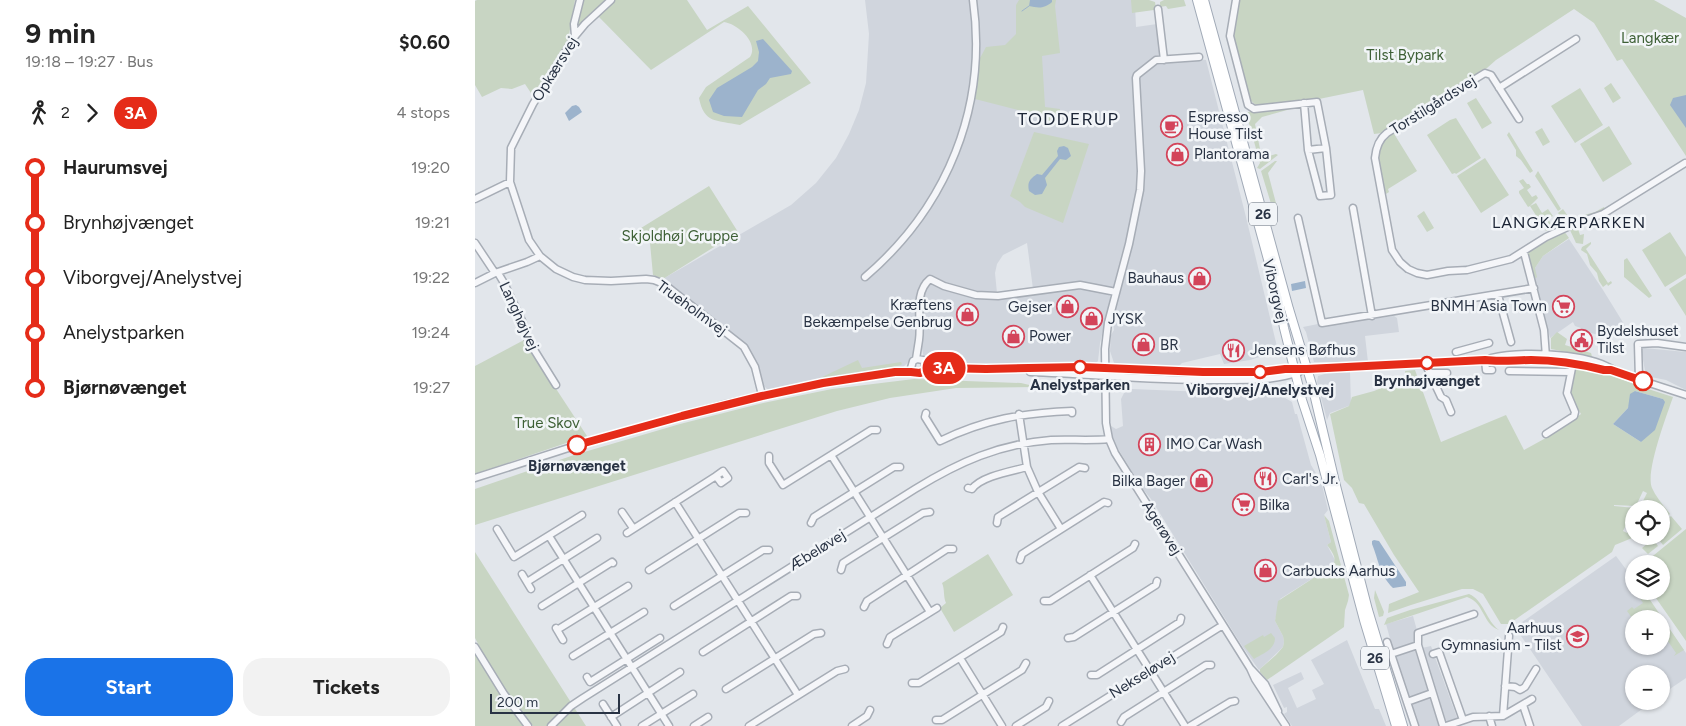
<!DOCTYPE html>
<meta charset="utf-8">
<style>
:root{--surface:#fff;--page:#f2f2f2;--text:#222;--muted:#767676;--accent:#1a73e8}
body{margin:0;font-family:Figtree,sans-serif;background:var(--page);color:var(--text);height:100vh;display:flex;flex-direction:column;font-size:19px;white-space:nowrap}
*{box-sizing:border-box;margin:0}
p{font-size:16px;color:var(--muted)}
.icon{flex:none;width:28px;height:28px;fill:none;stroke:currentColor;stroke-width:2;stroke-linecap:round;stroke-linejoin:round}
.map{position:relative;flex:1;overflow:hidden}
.sheet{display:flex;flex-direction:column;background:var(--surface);width:475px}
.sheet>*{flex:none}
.badge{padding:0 10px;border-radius:16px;font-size:18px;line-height:32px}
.controls{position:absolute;left:1150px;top:500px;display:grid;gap:10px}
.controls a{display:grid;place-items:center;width:45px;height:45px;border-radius:50%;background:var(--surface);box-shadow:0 1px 4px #0004;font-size:25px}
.scale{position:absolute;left:15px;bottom:12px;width:130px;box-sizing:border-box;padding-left:5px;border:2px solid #293344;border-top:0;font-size:14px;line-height:18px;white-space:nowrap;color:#293344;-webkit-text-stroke:4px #f2f5f8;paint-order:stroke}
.map>.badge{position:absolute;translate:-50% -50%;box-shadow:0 0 0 2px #fff}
.legs{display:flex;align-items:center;gap:8px;height:55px;padding:0 25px;font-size:16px}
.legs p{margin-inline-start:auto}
.summary{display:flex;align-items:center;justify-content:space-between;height:85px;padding:0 25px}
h1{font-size:28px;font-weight:700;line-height:38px}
.cta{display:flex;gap:10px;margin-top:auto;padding:10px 25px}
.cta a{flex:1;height:58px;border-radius:20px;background:var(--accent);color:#fff;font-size:20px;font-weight:700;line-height:58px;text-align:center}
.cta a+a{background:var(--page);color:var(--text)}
ul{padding:0 25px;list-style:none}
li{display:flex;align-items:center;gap:18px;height:55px;font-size:19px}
li i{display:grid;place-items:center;width:8px;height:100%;margin:0 6px;background:currentColor}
li i::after{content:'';width:12px;height:12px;margin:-6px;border:4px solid;border-radius:50%;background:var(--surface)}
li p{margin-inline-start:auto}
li:first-child i{background:linear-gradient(#0000 50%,currentColor 0)}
li:last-child i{background:linear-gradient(currentColor 50%,#0000 0)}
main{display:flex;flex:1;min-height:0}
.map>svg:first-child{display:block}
.built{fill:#d0d5dd;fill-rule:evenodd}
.green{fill:#c8d5c3;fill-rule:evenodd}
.water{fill:#9cb3cc}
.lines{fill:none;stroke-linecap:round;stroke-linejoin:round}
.stream{stroke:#9cb3cc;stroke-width:1}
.minor-casing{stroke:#a7adb6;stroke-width:9}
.major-casing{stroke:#a1aab7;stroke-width:10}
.minor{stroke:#f5f6f9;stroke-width:6}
.major{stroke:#fff;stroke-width:8}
.line-1-casing{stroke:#fff;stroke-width:11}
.line-1{stroke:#e52b18;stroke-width:8}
.stop-1-dot{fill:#fff;stroke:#e52b18;stroke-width:2.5}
.labels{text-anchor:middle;stroke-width:5;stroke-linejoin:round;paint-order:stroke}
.shield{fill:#f2f5f8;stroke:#656d7a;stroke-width:1}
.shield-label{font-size:14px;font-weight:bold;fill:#293344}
.park-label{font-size:15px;fill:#3e6036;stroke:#f2f5f8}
.street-label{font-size:15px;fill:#293344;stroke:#f2f5f8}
.poi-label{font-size:15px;fill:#293344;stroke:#f2f5f8;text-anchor:start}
.stop-label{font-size:15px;font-weight:bold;fill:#293344;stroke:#f2f5f8}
.neighbourhood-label{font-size:16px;letter-spacing:1px;fill:#1b2435;stroke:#f2f5f8}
.quarter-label{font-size:18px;letter-spacing:1px;fill:#1b2435;stroke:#f2f5f8}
</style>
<main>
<section class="sheet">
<div class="summary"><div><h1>9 min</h1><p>19:18 – 19:27 · Bus</p></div><b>$0.60</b></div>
<div class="legs"><svg class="icon" aria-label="walk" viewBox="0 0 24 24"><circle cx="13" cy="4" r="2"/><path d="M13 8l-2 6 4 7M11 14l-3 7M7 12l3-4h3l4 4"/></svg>2<svg class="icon" aria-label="forward" viewBox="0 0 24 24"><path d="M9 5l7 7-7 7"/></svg><b class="badge" style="background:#e52b18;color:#fff">3A</b><p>4 stops</p></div>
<ul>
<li><i style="color:#e52b18"></i><b>Haurumsvej</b><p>19:20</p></li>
<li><i style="color:#e52b18"></i><span>Brynhøjvænget</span><p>19:21</p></li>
<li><i style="color:#e52b18"></i><span>Viborgvej/Anelystvej</span><p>19:22</p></li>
<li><i style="color:#e52b18"></i><span>Anelystparken</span><p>19:24</p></li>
<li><i style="color:#e52b18"></i><b>Bjørnøvænget</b><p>19:27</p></li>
</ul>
<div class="cta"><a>Start</a><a>Tickets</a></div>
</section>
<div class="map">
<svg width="1211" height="726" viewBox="0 0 1211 726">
<rect width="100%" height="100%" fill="#e2e6eb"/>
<path class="built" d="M390,0H668L660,5L661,27L682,24L686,55L678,59L661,74L664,174L660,210L640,285L636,288L558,289L552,243L528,255L522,264L520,273L522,293L501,292L470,283L453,275L448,282L441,351L439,357L428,367L297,391L292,389L288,385L278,357L272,347L265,340L186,280L316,205L341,183L361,158L374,134L384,110L391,83L394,34Z
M724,59L731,60L771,217L803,351L775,360L749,364L745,354L707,363L701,369L643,365L639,363L635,351L636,335L639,330L638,318L662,221L668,190L664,77L680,63Z
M1094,239L1128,290L1157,337L1133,332L1132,337L1108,331L1106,328L1100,326L1098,322L1075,338L1058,271L1068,256Z
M458,282L484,294L501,297L597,289L622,290L633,293L636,298L625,343L623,361L621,363H600L559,366L537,364L534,366H470L455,363L449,358L447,349L448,295L452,284Z
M919,316L922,318L924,332L890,336L893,362H839L831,332L828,327L843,324L844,326Z
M1169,348L1211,352V390L1191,380L1171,376L1166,349Z
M875,372L876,405L855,413L852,420L842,382L843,376L853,373Z
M657,389L805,395L817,402L820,414H822L836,465L845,480L848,489L853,510L849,515L856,542L852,545L860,560L857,566L805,599L800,621L808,636L809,642L808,647L784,670L767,646L676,499L667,488L642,447L637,436L636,426L641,429L648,426L646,399L649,393Z
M1141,556L1159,580V591H1167L1211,653V678L1186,695V674H1159V701H1178L1144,726H1107L1040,627ZM1159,619H1186V646H1159Z
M938,616L947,648L956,646L985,726H939L911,624Z
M872,640L900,709H904L911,726H817L809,714L812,712V707L809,708L798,685L826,672L829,679L813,688L822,708L841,699L837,690L849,684L836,660Z"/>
<path class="green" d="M2,0H100L94,35L92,37L95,39L63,90L56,93L50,84L37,89L26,88L7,97L0,85V1Z
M108,0H133L104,27L102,26Z
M140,0H212L232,30L273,6L336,83L265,125C242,120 229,124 224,98L231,87L275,57C284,43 263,24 249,22L176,70L122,15Z
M544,0H581L580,6L585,53L567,56L570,107L585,109V125L567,124L559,114L500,99L504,60L511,47L530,45L541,34V5Z
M656,0H674L680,2L681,8L679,10L657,13Z
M689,0H709L711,6L693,9L691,6L685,7V2Z
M764,0H1179L1211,18V156L1147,59L1142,61L1119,23L1099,9L1021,60L1012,68L907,133L899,134L888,90L844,99L782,106L774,99L757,37Z
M1136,83L1146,98L1138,103L1129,88Z
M1105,88L1128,125L1100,143L1076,106Z
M1001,98L1017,123L1007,129L992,103Z
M823,107L787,117L780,124L785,149L790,157L801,154L803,155L785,169L782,168L785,163L773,120L770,116L773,112Z
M981,118L1006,158L981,174L980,173L977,174L952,135L975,120Z
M1134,126L1157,164L1128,182L1105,144Z
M1067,128L1075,142L1068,146L1060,132Z
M559,132L614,144L588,223L550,207L545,202L535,196Z
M918,132L942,171L913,189L914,192L911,194L909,193L903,154C905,143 910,138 918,132Z
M1034,132L1058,171L1055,173L1046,160L1041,156V150L1032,135Z
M1010,158L1034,195L1006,213L982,176Z
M800,161H802L793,173L802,207L799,208L797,207L786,171Z
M1063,171L1086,209L1083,211L1060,176Z
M1048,179L1052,184H1054L1056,187L1052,190L1057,197L1061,195L1063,198L1055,206L1061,203L1067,213L1073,209L1078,216L1073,219L1078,227L1071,231L1055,206L1053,207L1044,193V191L1049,188L1044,181Z
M234,186L263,232L188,279L178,275L175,243L166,228Z
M1129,207L1130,209L1091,225L1083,213L1088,209L1095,219L1120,212Z
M949,211L959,228L952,232L942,216Z
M1117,220L1118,223L1103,229L1105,235L1109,234L1108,244L1101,243L1094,228Z
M1089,231L1094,238L1068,256L1060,268L1062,277L1061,278L1058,277L1052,253L1074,238Z
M1195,232L1211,257V274L1190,287L1167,250Z
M1116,242V244L1111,249L1133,283L1136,281L1137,283L1133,286L1132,284L1128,287L1124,281L1122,273L1115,265L1112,254L1106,250L1107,247Z
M1152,258L1177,296L1174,298L1149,277V260Z
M1211,278V316L1194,289Z
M1082,332L1092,339L1090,345L1116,353L1118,360L1102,354L1076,349V338Z
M49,340L112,436L0,474V366Z
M383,360L387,368L426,362L427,364L426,365L418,367L345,378Z
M1100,366L1128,372L1167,387L1198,397C1192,415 1170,472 1177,488C1181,497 1189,506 1195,514L1186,522V509H1164L1172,493L1168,491L1161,506L1139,505V506L1160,508L1148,531L1152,533L1159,519V536H1162L1140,545L1137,552L1034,624H1026L1008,594L998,589H987L936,605L913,613L914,604L944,592L919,555L889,504L884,503L877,488L869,480L855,414L874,406L877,397L899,391L931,378L930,371L940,370L966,442L1031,415L1049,450L1069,439L1106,414L1094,393ZM1160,391L1188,399L1166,442L1138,424L1153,408Z
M439,379L546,383L563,387L481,388L415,398L362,411L0,525V489L99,455L205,424L288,403L357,389Z
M849,515L854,521L874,595L873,601L870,610L869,627L792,680L785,672V669L801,655L808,647L809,642L808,636L800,621L803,601L857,566C863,558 857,552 852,545L856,542Z
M1196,516L1207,529L1188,545L1181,536H1186V524Z
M1211,529V641L1176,591H1186V564H1168Z
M1178,539L1183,546L1173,554L1167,548Z
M0,552L111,726H58L32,692L10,657L0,638Z
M513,554L538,595L479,632L465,608L471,603C468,596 470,590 467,583Z
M900,590L909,612L908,616L904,617L899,598Z
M1160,591H1169L1209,650L1199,656L1201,653L1186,631V619H1178L1174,612L1171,614L1168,610L1157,618L1152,611L1157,607L1159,609L1168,603Z
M994,594C1009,600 1011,621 1024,630C1008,625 1009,602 992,597L909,625L912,618L935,610Z
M796,633L800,638C800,650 788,653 779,659L769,646L788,635L789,637Z
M0,652L27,696L49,726H0Z"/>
<path class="water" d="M555,0H577V2C569,9 563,8 554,6Z
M288,39L317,71L316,74L295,78L291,84L283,90L267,117L249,116L238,112L234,100L242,88L277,67L283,61L284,52L281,41Z
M1211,95V128L1195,105L1198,98Z
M101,105L104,107L107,112L94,121L90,113L97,106Z
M589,146L593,148L596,156L591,160L585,159L570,178L572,185L567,194L560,195L554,191C552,182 555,179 562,174L567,175L583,156L582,151L584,147Z
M830,281L831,288L817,291L816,284Z
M1160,391L1188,399L1190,402L1180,430L1166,442L1138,424L1153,408L1155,394Z
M899,540L904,541L931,582V586L918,588C904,574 904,561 897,544V541Z"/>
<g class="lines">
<path class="stream" d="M547,11L554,6"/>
<defs>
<path id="minor" d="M136,0L110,24L100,36L58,104L36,148L35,182L54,240L65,256L81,269L98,277L110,280L136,281L171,279L179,280L189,284L269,347L280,367L287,395
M761,0L755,36L773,105L779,109L842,102L851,148L856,195L845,196L833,150L829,103
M683,9L689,60
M100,36L99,24L105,0
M724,57L681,60L662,75L661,78L666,171L665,190L654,244L633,323L630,349L631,423L634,439L640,453L775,668L780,679L811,726
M1024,88L1101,39
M1044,119L1016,75L1010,73L912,133C904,139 901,147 900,158L917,250L925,262L933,269L942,273L952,275L973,271L992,270L1036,259L1071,237L1097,225L1128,214L1210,163
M833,150L851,148
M0,199L35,182
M878,208L897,316
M823,218L847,323L1059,288
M0,243L20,273L52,262L65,256
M1049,252L1069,330L1071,357
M23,273L29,283L48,323L53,340L81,385
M390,277C472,207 513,107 498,0
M0,283L20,273
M1023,295L1036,342
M981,352L1014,343
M1016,358C1045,351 1104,353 1131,366C1139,370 1147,374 1156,377C1174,383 1193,389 1211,395
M441,359C442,353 443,346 444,340C447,320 438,293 455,279L469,286L501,295L523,296L605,285L641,292
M1010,360L1011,370H1017
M950,363L966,397L971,400L976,412
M1034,371L1096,372
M448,372L454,369L468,368L511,369L605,367L728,372H786L810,369H844L1010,360H1071L1098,363L1129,370H1136
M555,372C618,374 681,381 745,380C771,380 799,381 824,372
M954,373H972
M1164,380L1163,344L1182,343L1211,347
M451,413L450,417L465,441C510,419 548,413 597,411V413
M544,414L552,467L563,492L586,529
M1071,434L1099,416L1100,412L1092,393L1098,363
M356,455L455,612
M294,456V463L308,485L396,430H402
M0,478L109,443L247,405L361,380L420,372H436L445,373L448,372L451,367L448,360L442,359L438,361L436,368L439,372
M493,488L497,489C506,476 538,471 552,467
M200,502L323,695
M147,512L158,528
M336,523L339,517L419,467H425
M522,523L523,517L604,467L610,468
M22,529L39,557L107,515
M152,533L241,476L246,483L253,478L248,471L241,476
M74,536L194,726
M545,560L547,554L629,502L633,503
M174,570L264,513H271
M366,570L368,563L448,513L455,512
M47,574L56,589
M615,575L710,726
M52,582L122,538
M569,601H575L658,548L660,544
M67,606L137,562L138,563
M199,606L288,550H294
M389,607L392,601L472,549H478
M81,628L88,640
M82,630L153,586
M593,638L599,637L681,585L682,581
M912,642L940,726
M412,644L415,637L462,608
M0,647L29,694L53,726
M228,652L316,596H322
M916,654L943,645
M958,654L964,652L988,720
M98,656L169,612
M485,658L527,726
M776,669L790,684L803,711
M616,675H622L705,622L706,618
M112,677L115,682L185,638
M437,683H444L526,632L528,627
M1030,686L1040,687L1045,690L1050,687L1061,669
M251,689L339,634L346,633
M932,702L957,693
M128,704L142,726
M1048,705L1055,726
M1014,716L1017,726
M1028,716L1034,636
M136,717L205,672
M461,720H467L547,670L551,663
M646,722L649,717L731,665H736
M76,726L96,706L108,698L440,489C484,462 524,444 576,440C595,439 615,441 634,439
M167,726L218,694
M219,726L233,717
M274,726L362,671L370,669
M377,726L392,716L395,710
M541,726L571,707L574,701
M587,726L748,625
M715,726L755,702L760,701
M968,726L943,645V633L999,614
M971,726L998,717L1028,716L1057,699"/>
<path id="major" d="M722,0L803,296L809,328L827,400L845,455L889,620L921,726
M729,0L814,309L837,385L860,482L893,610L928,726"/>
</defs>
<use href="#minor" class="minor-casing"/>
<use href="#major" class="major-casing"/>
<use href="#minor" class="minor"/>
<use href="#major" class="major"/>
</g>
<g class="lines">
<defs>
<path id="line-1" d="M102,445L207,416L287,396L348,383L420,372H436L445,373L454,369L468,368L511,369L605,367L728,372H786L810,369H832L1010,360C1025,362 1041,360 1056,360C1081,360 1105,364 1129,370H1136L1168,381"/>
</defs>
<use href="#line-1" class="line-1-casing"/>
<use href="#line-1" class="line-1"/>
</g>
<defs>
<symbol id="cafe-ring" viewBox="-11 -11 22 22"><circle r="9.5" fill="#f2f5f8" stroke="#d3445a" stroke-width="1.5"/><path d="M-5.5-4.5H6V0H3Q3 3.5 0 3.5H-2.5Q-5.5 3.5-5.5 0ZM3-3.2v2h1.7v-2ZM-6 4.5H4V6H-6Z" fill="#d3445a"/></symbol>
<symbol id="shop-ring" viewBox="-11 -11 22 22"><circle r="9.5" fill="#f2f5f8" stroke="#d3445a" stroke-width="1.5"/><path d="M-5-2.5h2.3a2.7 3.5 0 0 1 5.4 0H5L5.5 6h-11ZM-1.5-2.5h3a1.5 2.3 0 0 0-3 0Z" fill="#d3445a"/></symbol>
<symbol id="supermarket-ring" viewBox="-11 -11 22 22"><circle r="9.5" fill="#f2f5f8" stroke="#d3445a" stroke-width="1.5"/><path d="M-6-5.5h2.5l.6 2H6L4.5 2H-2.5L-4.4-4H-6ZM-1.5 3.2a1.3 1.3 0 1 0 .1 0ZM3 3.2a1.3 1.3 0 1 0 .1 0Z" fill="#d3445a"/></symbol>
<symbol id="civic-ring" viewBox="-11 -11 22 22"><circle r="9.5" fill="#f2f5f8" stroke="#d3445a" stroke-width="1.5"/><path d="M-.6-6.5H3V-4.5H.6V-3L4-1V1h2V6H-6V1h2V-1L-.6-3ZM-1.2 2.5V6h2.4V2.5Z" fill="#d3445a"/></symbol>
<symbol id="restaurant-ring" viewBox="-11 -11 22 22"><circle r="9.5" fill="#f2f5f8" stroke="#d3445a" stroke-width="1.5"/><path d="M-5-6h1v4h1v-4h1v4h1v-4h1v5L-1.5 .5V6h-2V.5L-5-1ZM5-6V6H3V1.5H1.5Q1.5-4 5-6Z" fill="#d3445a"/></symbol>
<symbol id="building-ring" viewBox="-11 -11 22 22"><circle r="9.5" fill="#f2f5f8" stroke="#d3445a" stroke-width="1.5"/><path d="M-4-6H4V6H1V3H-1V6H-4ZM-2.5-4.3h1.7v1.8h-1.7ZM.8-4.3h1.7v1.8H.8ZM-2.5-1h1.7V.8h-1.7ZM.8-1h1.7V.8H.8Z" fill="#d3445a"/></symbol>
<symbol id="school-ring" viewBox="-11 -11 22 22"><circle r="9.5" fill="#f2f5f8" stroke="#d3445a" stroke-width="1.5"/><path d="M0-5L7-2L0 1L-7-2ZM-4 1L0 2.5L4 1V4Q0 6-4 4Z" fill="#d3445a"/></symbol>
</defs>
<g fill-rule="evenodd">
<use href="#cafe-ring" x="684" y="114" width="25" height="25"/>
<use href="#shop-ring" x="690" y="142" width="25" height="25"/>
<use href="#shop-ring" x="712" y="266" width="25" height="25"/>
<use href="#supermarket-ring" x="1076" y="294" width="25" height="25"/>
<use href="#shop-ring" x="580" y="294" width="25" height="25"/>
<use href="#shop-ring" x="480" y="302" width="25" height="25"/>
<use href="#shop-ring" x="604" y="306" width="25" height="25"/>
<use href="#shop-ring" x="526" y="324" width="25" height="25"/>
<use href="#civic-ring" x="1094" y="328" width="25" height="25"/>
<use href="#shop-ring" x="656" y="332" width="25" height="25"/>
<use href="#restaurant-ring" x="746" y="338" width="25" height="25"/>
<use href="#building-ring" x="662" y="432" width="25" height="25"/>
<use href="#restaurant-ring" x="778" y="466" width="25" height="25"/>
<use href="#shop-ring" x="714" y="468" width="25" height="25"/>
<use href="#supermarket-ring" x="756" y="492" width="25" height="25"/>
<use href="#shop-ring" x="778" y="558" width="25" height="25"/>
<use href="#school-ring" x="1090" y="624" width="25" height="25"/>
</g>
<g class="stop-1-dot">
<circle cx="952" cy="363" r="6"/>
<circle cx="605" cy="367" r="6"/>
<circle cx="785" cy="372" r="6"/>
<circle cx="1168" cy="381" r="9"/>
<circle cx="102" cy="445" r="9"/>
</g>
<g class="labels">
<g class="shield">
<rect x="774" y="202.5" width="28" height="23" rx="4"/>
<rect x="886" y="646.5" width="28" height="23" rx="4"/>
</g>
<g class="shield-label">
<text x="788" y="219">26</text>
<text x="900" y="663">26</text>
</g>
<g class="park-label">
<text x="1175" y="43">Langkær</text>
<text x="930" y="60">Tilst Bypark</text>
<text x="205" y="241">Skjoldhøj Gruppe</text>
<text x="72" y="428">True Skov</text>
</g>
<g class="street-label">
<text transform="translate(80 69) rotate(-58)" y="5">Opkærsvej</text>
<text transform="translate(958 105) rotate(-32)" y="5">Torstilgårdsvej</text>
<text transform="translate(800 291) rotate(77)" y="5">Viborgvej</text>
<text transform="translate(217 308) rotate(36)" y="5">Trueholmvej</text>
<text transform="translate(44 316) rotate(65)" y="5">Langhøjvej</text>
<text transform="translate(687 528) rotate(58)" y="5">Agerøvej</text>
<text transform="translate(342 550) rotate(-32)" y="5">Æbeløvej</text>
<text transform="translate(667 675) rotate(-32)" y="5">Nekseløvej</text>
</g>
<g class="poi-label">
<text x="713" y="122">Espresso<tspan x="713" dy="17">House Tilst</tspan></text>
<text x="719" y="159">Plantorama</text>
<text x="709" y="283" text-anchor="end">Bauhaus</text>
<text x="477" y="310" text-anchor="end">Kræftens<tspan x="477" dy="17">Bekæmpelse Genbrug</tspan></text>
<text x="1072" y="311" text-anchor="end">BNMH Asia Town</text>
<text x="577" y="312" text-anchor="end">Gejser</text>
<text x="633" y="324">JYSK</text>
<text x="1122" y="336">Bydelshuset<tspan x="1122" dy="17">Tilst</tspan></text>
<text x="554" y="341">Power</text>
<text x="685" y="350">BR</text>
<text x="775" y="355">Jensens Bøfhus</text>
<text x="691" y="449">IMO Car Wash</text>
<text x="807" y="484">Carl's Jr.</text>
<text x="710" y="486" text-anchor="end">Bilka Bager</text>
<text x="784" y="510">Bilka</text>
<text x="807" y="576">Carbucks Aarhus</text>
<text x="1087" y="633" text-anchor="end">Aarhuus<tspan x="1087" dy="17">Gymnasium - Tilst</tspan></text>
</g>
<g class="stop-label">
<text x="952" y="386">Brynhøjvænget</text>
<text x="605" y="390">Anelystparken</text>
<text x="785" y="395">Viborgvej/Anelystvej</text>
<text x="102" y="471">Bjørnøvænget</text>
</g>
<g class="neighbourhood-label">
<text x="1094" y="228">LANGKÆRPARKEN</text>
</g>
<g class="quarter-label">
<text x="593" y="125">TODDERUP</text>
</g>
</g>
</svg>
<div class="controls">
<a><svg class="icon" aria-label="locate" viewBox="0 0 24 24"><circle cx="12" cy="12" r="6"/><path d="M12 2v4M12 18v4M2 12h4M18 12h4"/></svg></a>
<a><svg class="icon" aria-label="layers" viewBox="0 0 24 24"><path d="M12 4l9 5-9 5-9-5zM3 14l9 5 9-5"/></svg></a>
<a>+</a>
<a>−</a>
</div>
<div class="scale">200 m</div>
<b class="badge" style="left:469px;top:368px;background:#e52b18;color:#fff">3A</b>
</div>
</main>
